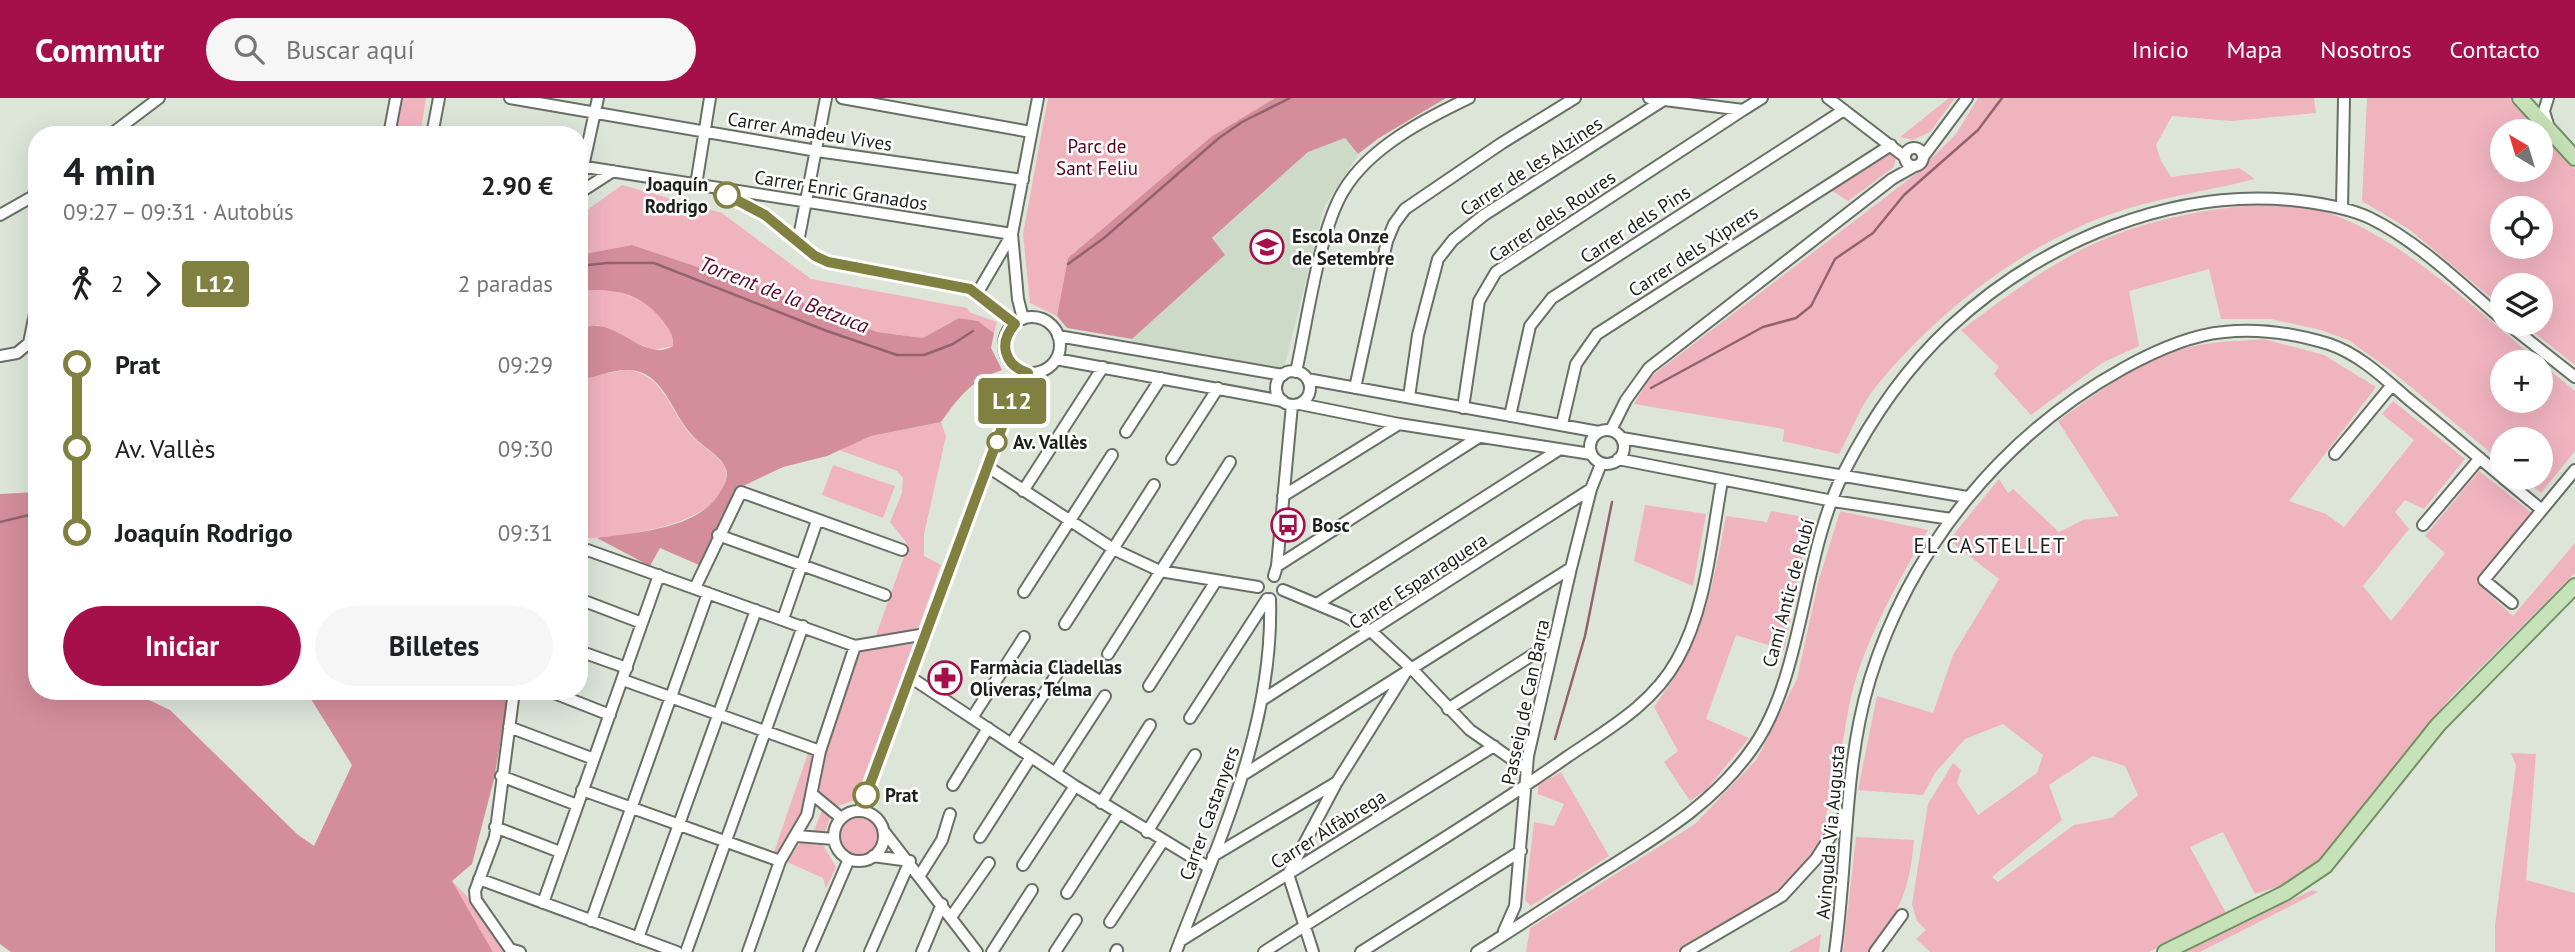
<!DOCTYPE html>
<html lang="es">
<meta charset="utf-8">
<style>
:root{--surface:#fff;--page:#f6f6f6;--text:#202124;--muted:#757577;--accent:#a50f4a}
body{margin:0;font-family:"PT Sans",sans-serif;background:var(--page);color:var(--text);height:100vh;display:flex;flex-direction:column;font-size:26px;white-space:nowrap}
*{box-sizing:border-box;margin:0}
p{font-size:23px;color:var(--muted)}
.icon{flex:none;width:38px;height:38px;fill:none;stroke:currentColor;stroke-width:2;stroke-linecap:round;stroke-linejoin:round}
.map{position:relative;flex:1;overflow:hidden}
.details{position:absolute;left:28px;top:28px;width:560px;height:574px;display:flex;flex-direction:column;background:var(--surface);border-radius:28px;box-shadow:0 7px 28px #0002}
.details>*{flex:none}
.badge{padding:0 14px;border-radius:5px;font-size:24px;line-height:46px}
.needle{width:46px;rotate:322deg}
.controls{position:absolute;left:2490px;top:21px;display:grid;gap:14px}
.controls a{display:grid;place-items:center;width:63px;height:63px;border-radius:50%;background:var(--surface);box-shadow:0 7px 28px #0002;font-size:35px}
.map>.badge{position:absolute;translate:-50% -50%;box-shadow:0 0 0 4px #fff}
.legs{display:flex;align-items:center;gap:10px;height:77px;padding:0 35px;font-size:23px}
.legs p{margin-inline-start:auto}
.overview{display:flex;align-items:center;justify-content:space-between;height:119px;padding:0 35px}
h1{font-size:38px;font-weight:700;line-height:52px}
.button{display:flex;gap:14px;margin-top:auto;padding:14px 35px}
.button a{flex:1;height:80px;border-radius:42px;background:var(--accent);color:#fff;font-size:28px;font-weight:700;line-height:80px;text-align:center}
.button a+a{background:var(--page);color:var(--text)}
ul{padding:0 35px;list-style:none}
li{display:flex;align-items:center;gap:24px;height:84px;font-size:26px}
li i{display:grid;place-items:center;width:10px;height:100%;margin:0 9px;background:currentColor}
li i::after{content:'';width:18px;height:18px;margin:-9px;border:5px solid;border-radius:50%;background:var(--surface)}
li p{margin-inline-start:auto}
li:first-child i{background:linear-gradient(#0000 50%,currentColor 0)}
li:last-child i{background:linear-gradient(currentColor 50%,#0000 0)}
header{display:flex;align-items:center;gap:42px;box-sizing:border-box;height:98px;padding:0 35px;background:var(--accent);color:#fff}
header strong{font-size:33px}
nav{display:flex;gap:38px;margin-inline-start:auto;font-size:24px}
.search{width:490px;height:63px;background:var(--page);display:flex;align-items:center;gap:18px;box-sizing:border-box;padding:0 24px;border-radius:38px;color:var(--muted);font-size:26px}
.map>svg:first-child{display:block}
.built{fill:#cedac8}
.green{fill:#f0b4bf;fill-rule:evenodd}
.forest{fill:#d48d9b}
.lines{fill:none;stroke-linecap:round;stroke-linejoin:round}
.stream{stroke:#93636c;stroke-width:2.5}
.minor-casing{stroke:#686f65;stroke-width:14}
.major-casing{stroke:#729162;stroke-width:18}
.minor{stroke:#fff;stroke-width:10}
.major{stroke:#c6e2b8;stroke-width:14}
.line-1-casing{stroke:#fff;stroke-width:16}
.line-1{stroke:#808040;stroke-width:10}
.stop-1-dot{fill:#fff;stroke:#808040;stroke-width:3.5}
.labels{text-anchor:middle;stroke-width:5;stroke-linejoin:round;paint-order:stroke}
.street-label{font-size:19px;fill:#1c1f1b;stroke:#fff}
.park-label{font-size:19px;fill:#540020;stroke:#fff}
.stop-label{font-size:19px;font-weight:bold;fill:#1c1f1b;stroke:#fff;text-anchor:start}
.poi-label{font-size:19px;font-weight:bold;fill:#1c1f1b;stroke:#fff;text-anchor:start}
.water-label{font-size:21px;font-style:italic;fill:#5d0728;stroke:#fff}
.neighbourhood-label{font-size:21px;letter-spacing:2px;fill:#1c1f1b;stroke:#fff}
</style>
<header>
<strong>Commutr</strong>
<div class="search"><svg class="icon" aria-label="search" viewBox="0 0 24 24"><circle cx="10" cy="10" r="6"/><path d="M15 15l6 6"/></svg>Buscar aquí</div>
<nav><a>Inicio</a><a>Mapa</a><a>Nosotros</a><a>Contacto</a></nav>
</header>
<div class="map">
<svg width="2575" height="854" viewBox="0 0 2575 854">
<rect width="100%" height="100%" fill="#dde5d9"/>
<path class="built" d="M1345,40L1358,57L1324,109L1284,271L1133,246L1132,241L1224,158L1212,141L1308,54Z"/>
<path class="green" d="M398,0H426L420,37H393Z
M1048,0H1275L1212,38L1068,160L1057,218L1030,205L1023,136Z
M1949,0H1955L1930,34L1913,42L1900,39Z
M1978,0H2314L2316,15L2231,23L2172,18L2156,47L2161,63L2171,79L2239,70L2255,81C2212,92 2168,98 2126,111C2029,141 1937,213 1874,291C1860,309 1850,336 1839,356L1783,343L1784,331L1634,306L1649,280L1917,75L1956,36Z
M2367,0H2509L2540,33H2502V72H2541V35L2575,71V267L2523,226H2541V187H2502V209L2410,132L2362,103ZM2502,110H2541V149H2502Z
M1886,54L1896,58L1894,69L1848,103L1829,91Z
M622,87L722,115L811,181L967,210L969,214L997,224L994,235L978,223L959,220L923,240L877,234L796,202L632,147L579,157V118Z
M2274,105C2292,109 2314,109 2332,116C2407,144 2478,214 2540,264H2502V303H2541V265L2575,293V353L2541,395L2522,380H2541V341H2502V364L2389,271L2348,242L2321,232L2271,221H2221L2209,171L2129,193L2139,248L2102,265L2031,317L1994,276L1999,269L1961,232C2003,201 2045,169 2091,147C2148,120 2212,110 2274,105Z
M603,190C630,196 675,212 673,248L653,252L597,227L579,233V193Z
M2264,241L2324,257L2376,289L2289,403L2326,416L2344,429L2414,342L2382,316L2393,303L2465,361L2424,411L2405,402L2395,414L2409,431L2363,488L2391,523L2445,455L2425,438L2479,373L2532,415L2476,484L2513,518L2575,445V475L2451,599L2322,761L2286,786L2255,796L2223,734L2190,749L2226,815L2149,854H1930L1916,841L1926,832L1917,823L1912,806L1928,706L1953,665L1961,672L1957,685L1978,717L2037,675L2043,657L2003,626L1965,641L1935,675L1923,697L1858,692L1877,598L1933,615L1953,557L1999,481L1949,442L1999,381L2008,395L2013,391L2059,434L2083,422L2119,418L2058,323C2100,293 2146,257 2199,247C2220,243 2243,243 2264,241ZM2093,658L2125,668L2138,697L2111,720L2074,727L1998,784L1992,779L2062,722L2049,687Z
M625,272C661,273 670,311 689,335C700,348 716,355 725,369C738,426 617,441 579,440V281Z
M941,324L946,338L924,436V458L941,467L918,531L875,540L906,453V444L890,424L902,395L903,380L897,373L839,352L871,338Z
M833,367L895,388L883,420L822,397Z
M1645,407L1706,416L1693,488L1634,463Z
M1771,413L1810,420L1784,552L1736,537L1706,621L1749,640L1707,691L1690,703L1664,664L1678,653L1654,609C1704,543 1711,496 1726,418L1767,424Z
M1840,413L1928,432C1901,479 1874,525 1857,577C1842,624 1843,674 1825,719L1829,727L1810,759L1786,787L1677,854H1526L1530,830L1695,726L1757,661L1797,581L1819,481Z
M916,545L855,702L835,709L818,695L825,652L861,552Z
M808,655L814,658L802,715L778,755L774,754Z
M2511,655L2536,656L2526,782L2575,795V854H2495V827L2516,668Z
M1561,674L1609,758L1531,808L1525,802L1534,724L1554,728L1564,706L1538,696V687Z
M823,710L831,717L824,737L813,735Z
M838 738a21 21 0 1 1 42 0a21 21 0 1 1-42 0Z
M1856,739L1914,742C1909,796 1900,811 1869,854H1843Z
M800,745L823,747L836,769L826,790L823,780L787,764Z
M452,783L466,797L507,854H493Z
M2312,792L2318,794L2200,854H2186Z
M1821,836L1819,854H1789Z"/>
<path class="forest" d="M1275,0H1446L1379,40L1358,56L1345,40L1308,54L1212,140L1225,157L1132,241L1067,230L1057,218L1068,160L1212,38Z
M632,147L796,202L877,234L923,240L959,220L978,223L994,235L991,250L1002,272C971,282 959,299 941,324L871,338L827,358L783,369L737,391L699,467L660,450L650,468L597,440C637,434 701,432 722,391C726,385 728,378 726,371C721,357 701,348 692,337C672,316 663,271 627,272C610,272 596,280 579,281V233C610,211 643,267 673,248C674,237 669,231 663,223C642,195 613,189 579,193V157Z
M37,394V593H130L170,612L297,736L314,748L352,667L306,593H509L494,681L472,766L452,783L493,854H11L0,846V396Z"/>
<g class="lines">
<path class="stream" d="M1068,166L1104,140L1219,40L1242,24L1290,0
M579,168L607,165H654L827,233L897,257H924L953,246L973,233
M1651,290L1763,229L1796,220L1811,208L1835,161L1873,135L1904,97L1978,32L2002,0
M0,424L37,415
M1555,641L1585,538L1612,404"/>
<defs>
<path id="minor" d="M510,0L817,53L1023,82
M842,0L1031,34
M1649,0L1743,12L1762,0
M1828,0L1905,59
M2548,27L2544,13L2548,0
M110,37L159,0
M389,37L396,0
M432,37L439,0
M1905 59a9 9 0 1 1 18 0a9 9 0 1 1-18 0Z
M1923,59L1967,0
M579,68L1012,136L1018,201L1023,221
M579,87L598,0
M696,87L710,0
M719,94L766,117L815,158L828,164L970,191L1015,226
M579,95L613,73
M2342,110L2344,0
M0,117L37,96
M798,144L826,0
M978,194L1012,136L1038,0
M1004 247a28 28 0 1 1 56 0a28 28 0 1 1-56 0Z
M2508,226L2575,279
M1058,238L1283,277
M0,258L17,255L29,245L37,206
M1056,261L1283,303
M1276 290a17 17 0 1 1 34 0a17 17 0 1 1-34 0Z
M1296,274C1307,225 1319,132 1344,92C1370,49 1425,21 1469,0
M1307,281L1599,334
M1355,290L1387,143L1394,126L1405,111L1502,45L1575,0
M1409,299L1418,237L1438,161L1453,142L1484,117L1662,3
M1300,306L1399,326L1591,356
M1463,310L1479,203L1496,174L1743,12
M1510,318L1530,228L1552,200L1844,12
M1562,326L1576,266L1597,236L1891,47
M1611,332L1626,302L1649,270L1892,81L1915,68
M1590 349a17 17 0 1 1 34 0a17 17 0 1 1-34 0Z
M1126,334L1161,280
M1622,340L1967,399
M2335,356L2392,287
M1172,361L1218,290
M1618,361L1833,403L1951,421
M988,369L1115,452L1160,473L1258,489
M2503,380L2542,412
M1023,393L1103,269
M1283,398L1399,326
M2423,427L2480,360
M718,437L885,497
M579,449L855,548L926,536
M1277,468L1479,339
M1274,478L1277,468L1292,307
M695,490L741,394L902,452
M1283,492L1345,518L1372,534L1412,571L1470,632L1526,671
M1024,494L1112,357
M579,501L642,525
M2512,505L2484,482L2575,372
M1317,506L1557,353
M783,521L817,423
M1065,526L1154,387
M579,553L627,570
M1108,556L1230,364
M910,579L1075,688L1208,769
M623,582L820,653
M1149,588L1216,483
M514,593L495,739L475,793L476,802L510,851L520,854
M549,593L610,617
M1262,602L1591,391
M1448,611L1554,543
M972,620L1024,539
M1190,620L1267,501
M509,629L594,661
M1011,646L1062,568
M1055,675L1105,598
M1246,675L1571,470
M501,678L577,707
M953,687L988,630
M582,692L780,763
M812,696L841,720
M1101,705L1150,627
M860,713L1018,286L1028,275
M834 738a25 25 0 1 1 50 0a25 25 0 1 1-50 0Z
M495,729L560,754
M883,732L977,854
M1147,734L1195,657
M797,738L834,741
M980,739L1031,659
M873,758L910,763
M1213,758L1337,684
M1023,767L1075,688
M920,777L942,742L950,716
M479,781L677,854
M1067,795L1118,716
M543,805L659,477
M951,819L989,765
M591,823L708,495
M1110,824L1163,743
M1504,833L1515,808L1528,658L1571,470L1591,391L1601,366
M638,840L756,512
M1180,843L1494,648
M686,854L803,528
M748,854L780,763L807,717L820,653L855,548
M809,854L849,761
M870,854L910,763
M922,854L942,806
M992,854L1032,792
M1055,854L1076,822
M1116,854L1117,852
M1176,854C1220,740 1274,626 1270,501
M1264,854C1365,788 1469,728 1567,659C1608,631 1652,607 1677,562C1707,509 1711,442 1722,383
M1313,854L1288,776L1337,684L1404,577
M1361,854L1521,753
M1477,854C1522,826 1566,796 1611,768C1665,734 1717,702 1754,648C1804,575 1802,457 1844,374C1871,321 1907,269 1950,229C2043,143 2174,88 2300,103C2324,106 2349,110 2370,120C2419,144 2462,187 2502,221
M1686,854L1782,798L1816,761L1846,714
M1835,854C1848,763 1843,670 1870,581C1911,449 2003,337 2124,270C2153,254 2189,237 2224,234C2258,230 2296,236 2329,246C2359,256 2384,280 2407,300C2439,326 2471,353 2502,379
M1875,854L1902,817"/>
<path id="major" d="M2520,0L2575,60
M2165,854L2285,795L2325,768L2438,627L2575,488"/>
</defs>
<use href="#minor" class="minor-casing"/>
<use href="#major" class="major-casing"/>
<use href="#minor" class="minor"/>
<use href="#major" class="major"/>
</g>
<g class="lines">
<defs>
<path id="line-1" d="M727,97L765,117L815,158L828,164L970,191L1015,226C998,245 1004,267 1028,275L1018,286L866,697"/>
</defs>
<use href="#line-1" class="line-1-casing"/>
<use href="#line-1" class="line-1"/>
</g>
<defs>
<symbol id="school-ring" viewBox="-11 -11 22 22"><circle r="9.5" fill="#fff" stroke="#a50f4a" stroke-width="1.5"/><path d="M0-5L7-2L0 1L-7-2ZM-4 1L0 2.5L4 1V4Q0 6-4 4Z" fill="#a50f4a"/></symbol>
<symbol id="bus-ring" viewBox="-11 -11 22 22"><circle r="9.5" fill="#fff" stroke="#a50f4a" stroke-width="1.5"/><path d="M-5-6H5V4H4V6H2V4H-2V6H-4V4H-5ZM-3.5-4V0h7V-4ZM-3.5 1.2v1.5H-2V1.2ZM2 1.2v1.5H3.5V1.2Z" fill="#a50f4a"/></symbol>
<symbol id="pharmacy-ring" viewBox="-11 -11 22 22"><circle r="9.5" fill="#fff" stroke="#a50f4a" stroke-width="1.5"/><path d="M-2-6h4v4h4v4h-4v4h-4v-4h-4v-4h4Z" fill="#a50f4a"/></symbol>
</defs>
<g fill-rule="evenodd">
<use href="#school-ring" x="1248" y="130" width="38" height="38"/>
<use href="#bus-ring" x="1269" y="408" width="38" height="38"/>
<use href="#pharmacy-ring" x="926" y="561" width="38" height="38"/>
</g>
<g class="stop-1-dot">
<circle cx="727" cy="97" r="12"/>
<circle cx="997" cy="344" r="9"/>
<circle cx="866" cy="697" r="12"/>
</g>
<g class="labels">
<g class="street-label">
<text transform="translate(810 33) rotate(9)" y="7">Carrer Amadeu Vives</text>
<text transform="translate(1531 68) rotate(-33)" y="7">Carrer de les Alzines</text>
<text transform="translate(841 92) rotate(9)" y="7">Carrer Enric Granados</text>
<text transform="translate(1552 118) rotate(-34)" y="7">Carrer dels Roures</text>
<text transform="translate(1635 126) rotate(-33)" y="7">Carrer dels Pins</text>
<text transform="translate(1693 153) rotate(-33)" y="7">Carrer dels Xiprers</text>
<text transform="translate(1418 483) rotate(-33)" y="7">Carrer Esparraguera</text>
<text transform="translate(1788 495) rotate(-75)" y="7">Camí Antic de Rubí</text>
<text transform="translate(1525 604) rotate(-78)" y="7">Passeig de Can Barra</text>
<text transform="translate(1209 715) rotate(-70)" y="7">Carrer Castanyers</text>
<text transform="translate(1328 731) rotate(-32)" y="7">Carrer Alfàbrega</text>
<text transform="translate(1830 734) rotate(-85)" y="7">Avinguda Via Augusta</text>
</g>
<g class="park-label">
<text x="1097" y="55">Parc de<tspan x="1097" dy="22">Sant Feliu</tspan></text>
</g>
<g class="stop-label">
<text x="708" y="93" text-anchor="end">Joaquín<tspan x="708" dy="22">Rodrigo</tspan></text>
<text x="1013" y="351">Av. Vallès</text>
<text x="885" y="704">Prat</text>
</g>
<g class="poi-label">
<text x="1292" y="145">Escola Onze<tspan x="1292" dy="22">de Setembre</tspan></text>
<text x="1312" y="434">Bosc</text>
<text x="970" y="576">Farmàcia Cladellas<tspan x="970" dy="22">Oliveras, Telma</tspan></text>
</g>
<g class="water-label">
<text transform="translate(784 197) rotate(21)" y="7">Torrent de la Betzuca</text>
</g>
<g class="neighbourhood-label">
<text x="1990" y="455">EL CASTELLET</text>
</g>
</g>
</svg>
<div class="controls">
<a><svg class="needle" viewBox="-14 -14 28 28"><path d="M0-13l5 13h-10z" fill="#e53935"/><path d="M0 13l5-13h-10z" fill="#757577"/></svg></a>
<a><svg class="icon" aria-label="locate" viewBox="0 0 24 24"><circle cx="12" cy="12" r="6"/><path d="M12 2v4M12 18v4M2 12h4M18 12h4"/></svg></a>
<a><svg class="icon" aria-label="layers" viewBox="0 0 24 24"><path d="M12 4l9 5-9 5-9-5zM3 14l9 5 9-5"/></svg></a>
<a>+</a>
<a>−</a>
</div>
<b class="badge" style="left:1012px;top:303px;background:#808040;color:#fff">L12</b>
<section class="details">
<div class="overview"><div><h1>4 min</h1><p>09:27 – 09:31 · Autobús</p></div><b>2.90 €</b></div>
<div class="legs"><svg class="icon" aria-label="walk" viewBox="0 0 24 24"><circle cx="13" cy="4" r="2"/><path d="M13 8l-2 6 4 7M11 14l-3 7M7 12l3-4h3l4 4"/></svg>2<svg class="icon" aria-label="forward" viewBox="0 0 24 24"><path d="M9 5l7 7-7 7"/></svg><b class="badge" style="background:#808040;color:#fff">L12</b><p>2 paradas</p></div>
<ul>
<li><i style="color:#808040"></i><b>Prat</b><p>09:29</p></li>
<li><i style="color:#808040"></i><span>Av. Vallès</span><p>09:30</p></li>
<li><i style="color:#808040"></i><b>Joaquín Rodrigo</b><p>09:31</p></li>
</ul>
<div class="button"><a>Iniciar</a><a>Billetes</a></div>
</section>
</div>
